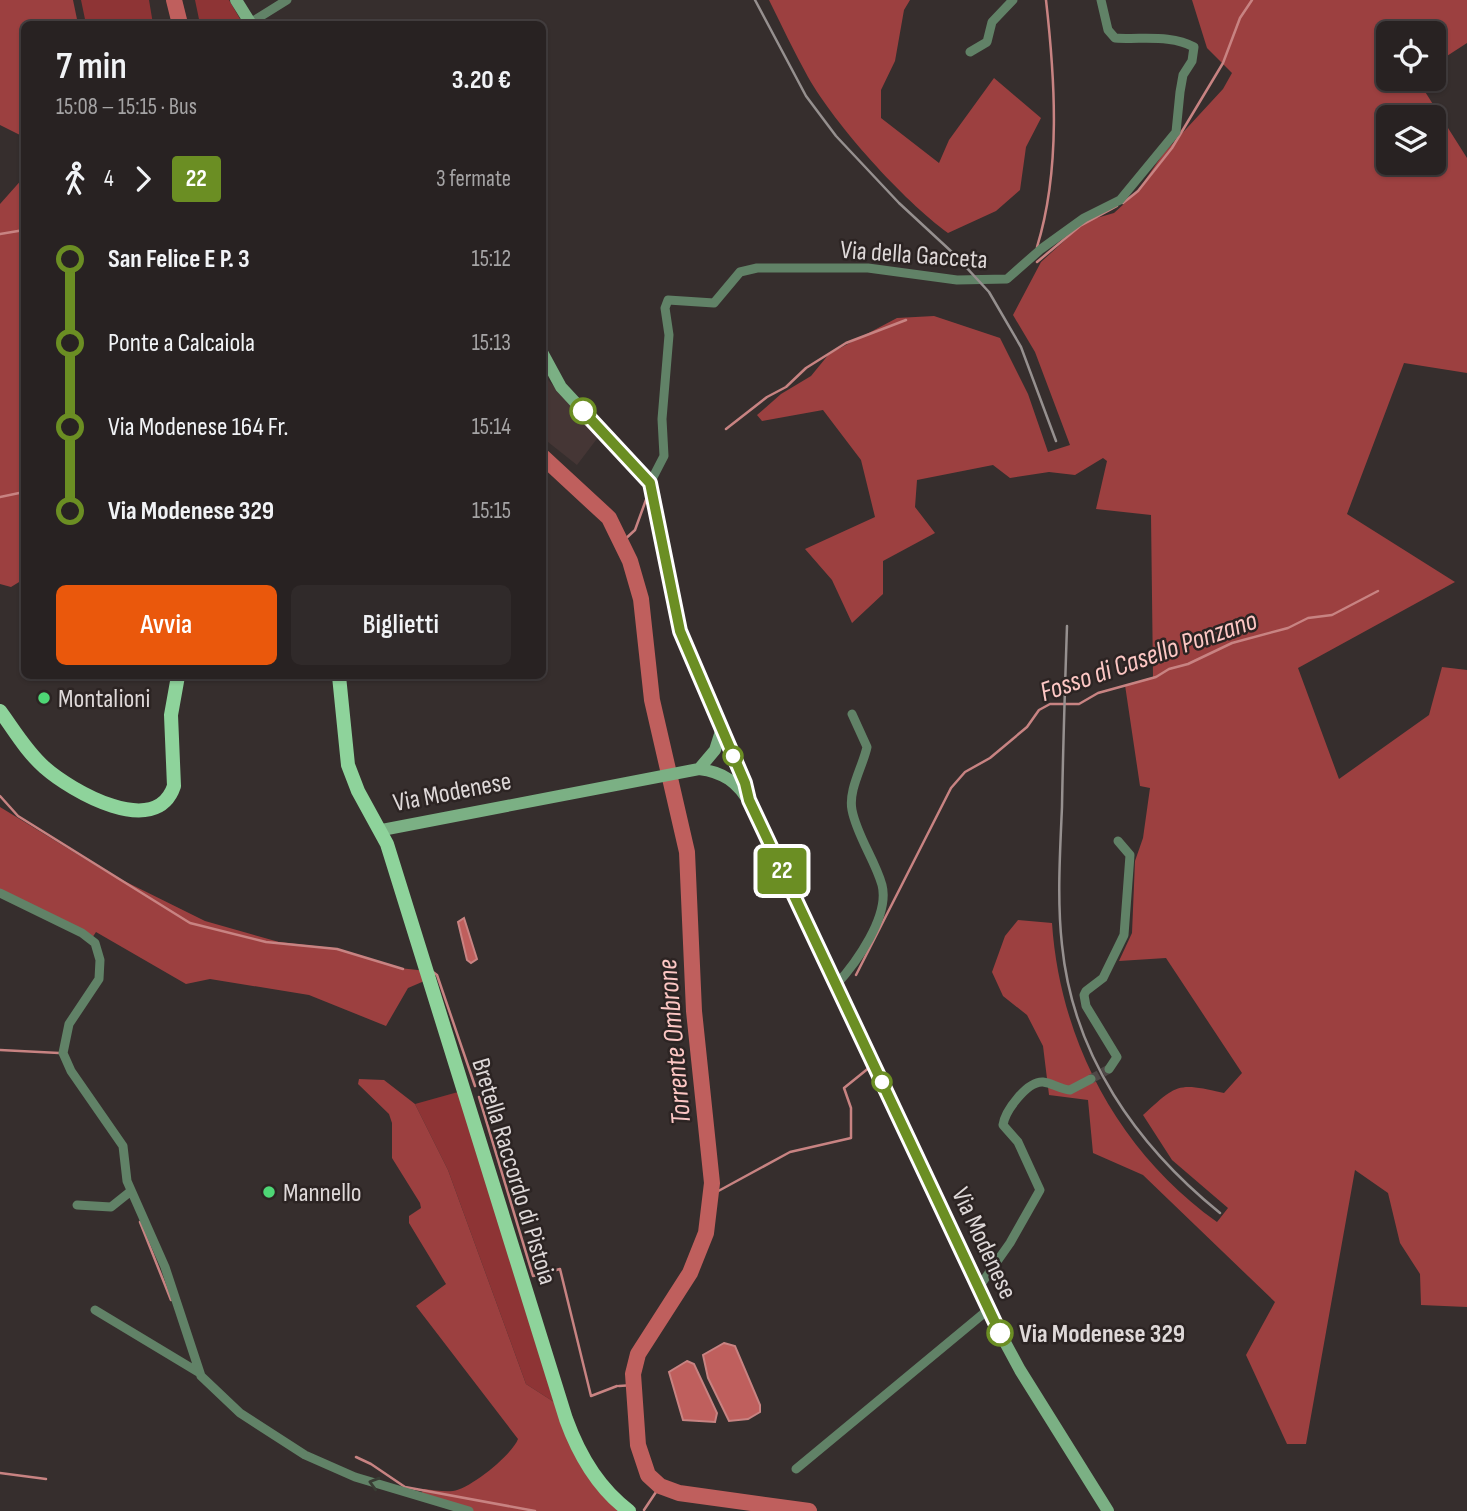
<!DOCTYPE html>
<html lang="it">
<meta charset="utf-8">
<style>
:root{--surface:#282222;--page:#302a2a;--text:#f1f3f6;--muted:#a5a4a5;--line:#443f40;--accent:#ea580c}
body{margin:0;font-family:"Sofia Sans Condensed",sans-serif;background:var(--page);color:var(--text);height:100vh;display:flex;flex-direction:column;font-size:26px;white-space:nowrap}
*{box-sizing:border-box;margin:0}
p{font-size:23px;color:var(--muted)}
.icon{flex:none;width:38px;height:38px;fill:none;stroke:currentColor;stroke-width:2;stroke-linecap:round;stroke-linejoin:round}
.map{position:relative;flex:1;overflow:hidden}
.details{position:absolute;left:21px;top:21px;width:525px;height:658px;display:flex;flex-direction:column;background:var(--surface);border-radius:10px;box-shadow:0 2px 5px #0004,0 0 0 2px var(--line)}
.details>*{flex:none}
.badge{padding:0 14px;border-radius:5px;font-size:24px;line-height:46px}
.fabs{position:absolute;left:1376px;top:21px;display:grid;gap:14px}
.fabs a{display:grid;place-items:center;width:70px;height:70px;border-radius:10px;background:var(--surface);box-shadow:0 2px 5px #0004,0 0 0 2px var(--line);font-size:35px}
.map>.badge{position:absolute;translate:-50% -50%;box-shadow:0 0 0 4px #fff}
.legs{display:flex;align-items:center;gap:10px;height:77px;padding:0 35px;font-size:23px}
.legs p{margin-inline-start:auto}
.overview{display:flex;align-items:center;justify-content:space-between;height:119px;padding:0 35px}
h1{font-size:38px;font-weight:600;line-height:52px}
.button{display:flex;gap:14px;margin-top:auto;padding:14px 35px}
.button a{flex:1;height:80px;border-radius:10px;background:var(--accent);color:#fff;font-size:28px;font-weight:600;line-height:80px;text-align:center}
.button a+a{background:var(--page);color:var(--text)}
ul{padding:0 35px;list-style:none}
li{display:flex;align-items:center;gap:24px;height:84px;font-size:26px}
li i{display:grid;place-items:center;width:10px;height:100%;margin:0 9px;background:currentColor}
li i::after{content:'';width:18px;height:18px;margin:-9px;border:5px solid;border-radius:50%;background:var(--surface)}
li p{margin-inline-start:auto}
li:first-child i{background:linear-gradient(#0000 50%,currentColor 0)}
li:last-child i{background:linear-gradient(currentColor 50%,#0000 0)}
.map>svg:first-child{display:block}
.built{fill:#453635}
.green{fill:#8e3435}
.forest{fill:#9c4040;fill-rule:evenodd}
.water{fill:#bf5f5d;stroke:#c88382;stroke-width:2}
.lines{fill:none;stroke-linecap:round;stroke-linejoin:round}
.stream{stroke:#c88382;stroke-width:2.5}
.river{stroke:#bf5f5d;stroke-width:16}
.street-tunnel{stroke:#4f4847;stroke-width:9;stroke-dasharray:9 4.5;stroke-linecap:butt}
.street{stroke:#618267;stroke-width:9}
.secondary{stroke:#7bb084;stroke-width:12}
.primary{stroke:#8ed39b;stroke-width:14}
.rail{stroke:#96908f;stroke-width:2.5}
.oneway{stroke:#393c34}
.line-1-casing{stroke:#fff;stroke-width:16}
.line-1{stroke:#6b8e23;stroke-width:10}
.stop-1-dot{fill:#fff;stroke:#6b8e23;stroke-width:3.5}
.poi-dot{fill:#4ed675;stroke:#2c2423;stroke-width:2.5}
.labels{text-anchor:middle;stroke-width:5;stroke-linejoin:round;paint-order:stroke}
.street-label{font-size:26px;fill:#ded8d8;stroke:#2c2423}
.poi-label{font-size:26px;fill:#ded8d8;stroke:#2c2423;text-anchor:start}
.stop-label{font-size:26px;font-weight:bold;fill:#ded8d8;stroke:#2c2423;text-anchor:start}
.water-label{font-size:28px;font-style:italic;fill:#fdc7c4;stroke:#2c2423}
</style>
<div class="map">
<svg width="1467" height="1511" viewBox="0 0 1467 1511">
<rect width="100%" height="100%" fill="#362e2d"/>
<path class="built" d="M542,369L549,381L599,436L577,465L543,438Z"/>
<path class="green" d="M81,0H149L153,24H86Z
M195,0H229L243,24H200Z
M458,1092L554,1402L526,1384L448,1170L415,1104Z"/>
<path class="forest" d="M0,0H73L78,24H24V137L0,125Z
M769,0H910L904,10L895,61L881,90V118L939,163L949,140L994,78L1041,118L1026,147L1020,190L996,211L948,233C903,200 836,126 808,77C794,52 782,26 769,0Z
M1192,0H1467V43L1433,65V33H1388V79H1417L1467,158V373L1404,363L1347,514L1455,582L1298,668L1339,779L1429,715L1442,667L1467,670V1307L1421,1305L1420,1274L1400,1243L1388,1193L1355,1170L1306,1444H1287L1246,1355L1275,1302L1143,1175L1093,1153L1088,1100L1049,1095L1043,1046L1027,1015L1003,996L992,972L1005,936L1018,920L1052,923C1060,1042 1119,1152 1217,1222L1228,1208L1172,1160L1143,1115C1177,1084 1177,1082 1224,1093L1242,1073L1166,958L1119,961L1132,933L1135,861L1143,838L1150,788L1140,786L1125,685L1153,677L1151,515L1096,509L1107,461L1103,458L1075,475L1049,472L1010,478L993,465L917,480L915,507L935,533L883,561V594L852,623L832,580L805,549L875,517L861,460L823,410L762,421L757,415L781,394L811,376L829,354L897,318L934,316L1000,338L1028,394L1048,452L1070,445L1035,352L1013,315L1041,262L1086,221L1114,213L1137,192L1163,154L1223,89L1232,73L1207,48ZM1388,117H1433V163H1388Z
M24,177V579L11,587L0,584V204Z
M0,807L108,873L205,921L279,942L333,948L399,968L427,971L429,979L408,988L386,1026L309,995L210,979L186,984L96,932L92,938L0,893Z
M359,1079L384,1080L415,1104L448,1170L526,1384L554,1402L618,1511H465L419,1497L424,1489C433,1490 444,1492 453,1491C470,1489 512,1455 518,1439L416,1306L446,1284L409,1223V1216L421,1208L420,1203L392,1158V1123L389,1114L358,1084Z"/>
<path class="water" d="M464,918L477,959L471,963L467,960L458,922Z
M724,1343L735,1346L760,1405V1412L748,1419L729,1421L708,1378L703,1355Z
M687,1361L694,1364L717,1413L715,1422L683,1420L669,1372Z"/>
<g class="lines">
<path class="stream" d="M1123,203L1138,191L1172,148L1223,63L1240,18L1252,0
M0,234L24,230
M1037,247C1061,169 1055,79 1046,0
M1037,262L1080,226L1117,206
M726,429L767,397L786,387L806,368L846,343L906,320
M0,497L24,492
M622,542L635,530L647,497
M0,796L18,816L190,923L266,942L337,949L403,969
M433,972L437,975L475,1086
M856,975L951,788L965,772L990,758L1027,727L1039,710L1050,704H1079L1098,693L1156,677L1169,669L1188,664L1232,643L1288,628L1308,618L1332,615L1378,591
M0,1050L59,1053
M479,1097L533,1276L560,1269L591,1396L617,1386
M711,1195L790,1152L851,1138V1108L844,1088L870,1067
M140,1222L171,1300
M619,1386L634,1385
M356,1457L371,1464L405,1487L535,1511
M0,1473L46,1479
M644,1510L660,1486"/>
<path class="river" d="M174,0L180,24
M542,456L609,518L630,561L641,599L652,700L687,852L694,1011L712,1183L706,1233L690,1273L638,1354L633,1374L638,1445L648,1475L660,1486L679,1493L809,1511"/>
<path class="street-tunnel" d="M1091,1079L1109,1069"/>
<path class="street" d="M250,23L287,0
M970,52L987,42L992,22L1013,0
M650,483L664,456L662,419L669,335L665,308L668,300L714,303L740,272L757,268H868L957,280L1007,279L1041,249L1084,218L1120,200L1176,132L1180,92L1183,75L1192,61L1194,47C1171,34 1141,40 1115,38L1108,30L1101,0
M0,893L82,933L95,943L100,960L99,979L69,1024L63,1053L71,1071L123,1146L127,1181L165,1267L201,1376L240,1413L305,1455L355,1477L469,1511
M836,985C856,963 890,916 882,885C875,860 857,836 852,810C848,790 863,766 867,747L852,714
M1109,1069L1117,1057L1086,1006L1084,995L1086,991L1103,978L1124,935L1130,855L1118,841
M77,1205L111,1207L131,1191
M979,1287L1010,1243L1040,1190L1018,1142L1003,1125C1005,1111 1027,1081 1043,1082C1052,1083 1060,1089 1070,1090L1091,1079
M95,1310L198,1372
M796,1469L989,1309"/>
<path class="secondary" d="M236,0L251,24
M542,352L561,387L650,483L680,631L747,793
M699,769L715,750L722,728
M382,830L699,769C723,772 738,782 750,804L1000,1333L1020,1370L1108,1511"/>
<path class="primary" d="M339,676L348,765L358,791L387,844L566,1419C579,1455 598,1488 629,1511
M0,711C14,730 26,751 44,767C71,791 156,840 174,786L171,715L178,676"/>
<path class="rail" d="M755,0L806,96L836,136L899,203L953,253L989,292L1021,347L1056,441
M1067,626C1065,686 1063,747 1062,807C1060,853 1057,900 1062,945C1073,1055 1136,1145 1220,1213"/>
</g>
<defs><path id="oneway-chevron" d="M-2-3.5L2.5 0L-2 3.5" fill="none" stroke-width="1.6" stroke-linecap="round" stroke-linejoin="round" transform="scale(1.75)"/></defs>
<use class="oneway" href="#oneway-chevron" transform="translate(374 1483) rotate(-164)"/>
<g class="lines">
<defs>
<path id="line-1" d="M583,411L650,483L680,631L745,783L749,800L1000,1333"/>
</defs>
<use href="#line-1" class="line-1-casing"/>
<use href="#line-1" class="line-1"/>
</g>
<g class="stop-1-dot">
<circle cx="583" cy="411" r="12"/>
<circle cx="733" cy="756" r="9"/>
<circle cx="882" cy="1082" r="9"/>
<circle cx="1000" cy="1333" r="12"/>
</g>
<g class="poi-dot">
<circle cx="44" cy="698" r="7"/>
<circle cx="269" cy="1192" r="7"/>
</g>
<g class="labels">
<g class="street-label">
<text transform="translate(914 254) rotate(4)" y="9">Via della Gacceta</text>
<text transform="translate(452 791) rotate(-11)" y="9">Via Modenese</text>
<text transform="translate(515 1171) rotate(73)" y="9">Bretella Raccordo di Pistoia</text>
<text transform="translate(985 1243) rotate(65)" y="9">Via Modenese</text>
</g>
<g class="poi-label">
<text x="58" y="707">Montalioni</text>
<text x="283" y="1201">Mannello</text>
</g>
<g class="stop-label">
<text x="1019" y="1342">Via Modenese 329</text>
</g>
<g class="water-label">
<text transform="translate(1148 655) rotate(-19)" y="10">Fosso di Casello Ponzano</text>
<text transform="translate(673 1042) rotate(-95)" y="10">Torrente Ombrone</text>
</g>
</g>
</svg>
<div class="fabs">
<a><svg class="icon" aria-label="locate" viewBox="0 0 24 24"><circle cx="12" cy="12" r="6"/><path d="M12 2v4M12 18v4M2 12h4M18 12h4"/></svg></a>
<a><svg class="icon" aria-label="layers" viewBox="0 0 24 24"><path d="M12 4l9 5-9 5-9-5zM3 14l9 5 9-5"/></svg></a>
</div>
<b class="badge" style="left:782px;top:871px;background:#6b8e23;color:#fff">22</b>
<section class="details">
<div class="overview"><div><h1>7 min</h1><p>15:08 – 15:15 · Bus</p></div><b>3.20 €</b></div>
<div class="legs"><svg class="icon" aria-label="walk" viewBox="0 0 24 24"><circle cx="13" cy="4" r="2"/><path d="M13 8l-2 6 4 7M11 14l-3 7M7 12l3-4h3l4 4"/></svg>4<svg class="icon" aria-label="forward" viewBox="0 0 24 24"><path d="M9 5l7 7-7 7"/></svg><b class="badge" style="background:#6b8e23;color:#fff">22</b><p>3 fermate</p></div>
<ul>
<li><i style="color:#6b8e23"></i><b>San Felice E P. 3</b><p>15:12</p></li>
<li><i style="color:#6b8e23"></i><span>Ponte a Calcaiola</span><p>15:13</p></li>
<li><i style="color:#6b8e23"></i><span>Via Modenese 164 Fr.</span><p>15:14</p></li>
<li><i style="color:#6b8e23"></i><b>Via Modenese 329</b><p>15:15</p></li>
</ul>
<div class="button"><a>Avvia</a><a>Biglietti</a></div>
</section>
</div>
